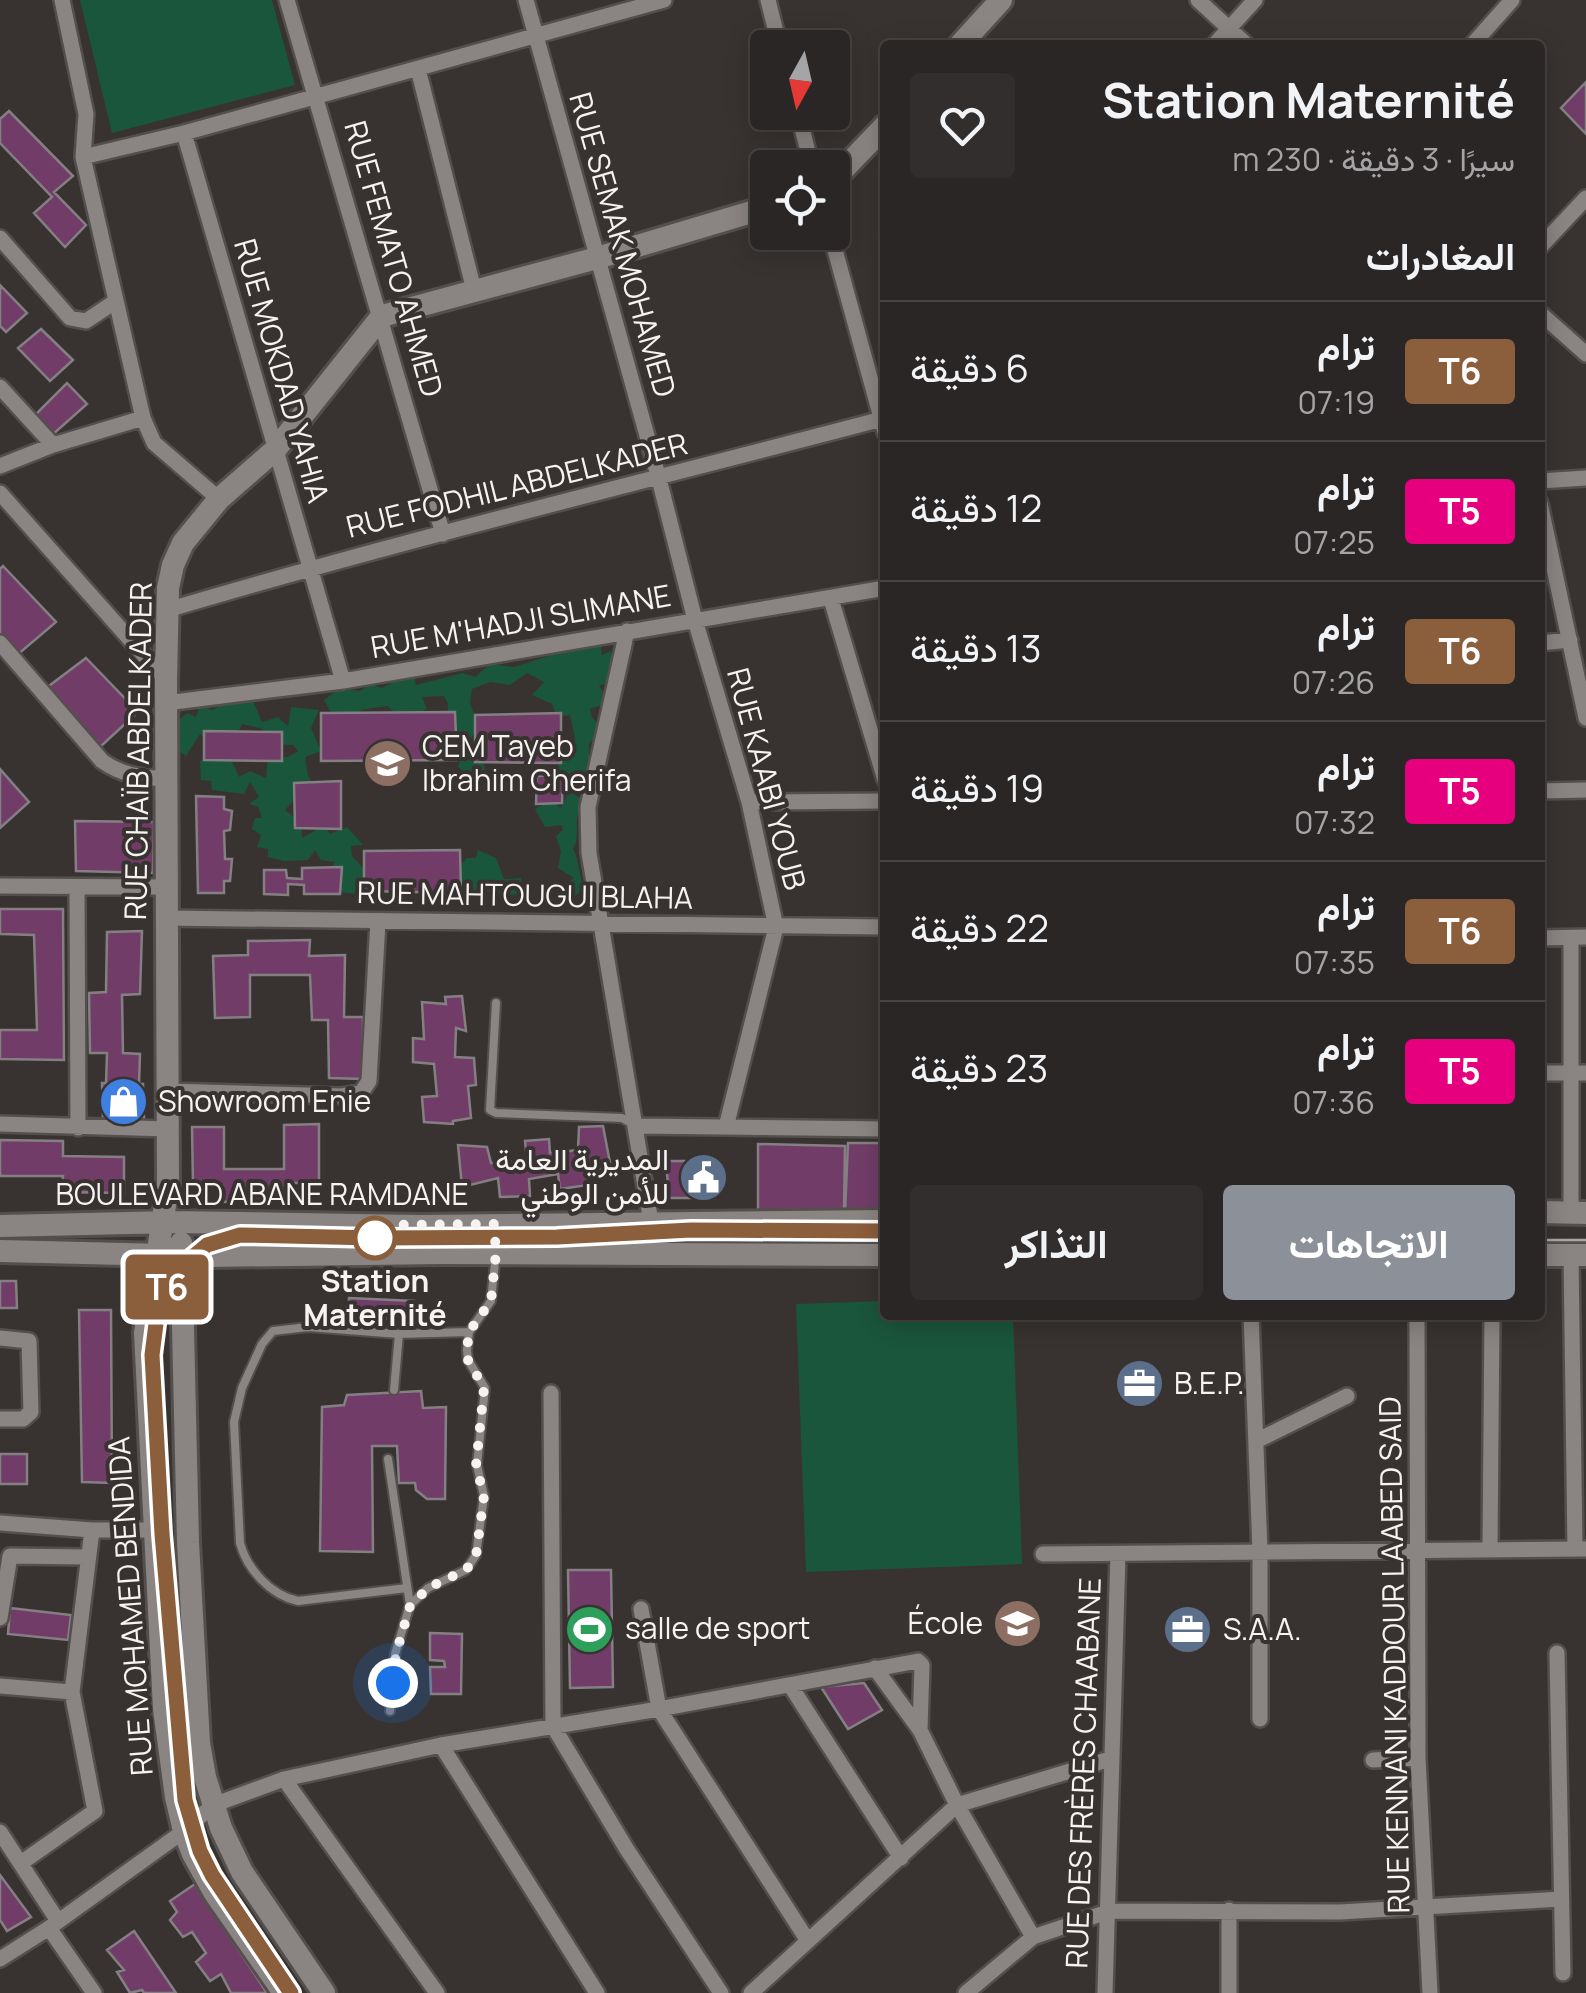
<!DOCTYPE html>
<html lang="ar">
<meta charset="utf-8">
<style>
:root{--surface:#2a2625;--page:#322e2d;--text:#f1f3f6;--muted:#a5a5a7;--line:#464342;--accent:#8c9099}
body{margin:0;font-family:Manrope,Vazirmatn,sans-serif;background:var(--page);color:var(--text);direction:rtl;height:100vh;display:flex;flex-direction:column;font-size:38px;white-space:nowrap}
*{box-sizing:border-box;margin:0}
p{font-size:32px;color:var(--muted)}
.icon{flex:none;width:55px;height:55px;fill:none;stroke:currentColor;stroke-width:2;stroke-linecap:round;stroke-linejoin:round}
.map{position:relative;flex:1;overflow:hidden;direction:ltr}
.panel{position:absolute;left:880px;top:40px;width:665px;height:1280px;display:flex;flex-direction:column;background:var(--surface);border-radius:10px;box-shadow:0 5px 25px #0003,0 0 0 2px var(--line);direction:rtl}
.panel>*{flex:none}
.badge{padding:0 20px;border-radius:8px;font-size:35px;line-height:65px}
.needle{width:65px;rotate:188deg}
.tools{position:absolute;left:750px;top:30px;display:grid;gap:20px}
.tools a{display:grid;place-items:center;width:100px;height:100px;border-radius:10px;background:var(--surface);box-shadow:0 5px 25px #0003,0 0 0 2px var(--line);font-size:50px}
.you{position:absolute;width:50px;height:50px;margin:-25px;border:8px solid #fff;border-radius:50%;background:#1a73e8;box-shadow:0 0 0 15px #1a73e833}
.map>.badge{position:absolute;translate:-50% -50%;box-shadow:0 0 0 5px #fff}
h2{padding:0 30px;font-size:38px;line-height:90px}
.round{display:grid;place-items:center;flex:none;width:105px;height:105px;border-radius:10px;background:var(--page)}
.headline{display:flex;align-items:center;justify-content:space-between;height:170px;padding:0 30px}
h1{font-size:48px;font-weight:700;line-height:75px}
.cta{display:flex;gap:20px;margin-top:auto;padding:20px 30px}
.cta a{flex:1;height:115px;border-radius:10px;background:var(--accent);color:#fff;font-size:40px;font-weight:700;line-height:115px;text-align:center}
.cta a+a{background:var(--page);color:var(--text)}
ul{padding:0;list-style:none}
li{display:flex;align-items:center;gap:30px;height:140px;padding:0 30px;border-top:2px solid var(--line)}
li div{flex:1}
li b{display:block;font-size:38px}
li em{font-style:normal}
li .badge{min-width:110px;font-weight:700;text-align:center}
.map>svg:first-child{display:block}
.green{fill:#1a563b}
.building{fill:#713d68;stroke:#847f83;stroke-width:2.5}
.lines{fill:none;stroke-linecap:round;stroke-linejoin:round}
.lane-casing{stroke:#534f4d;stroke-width:12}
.street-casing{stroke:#534f4d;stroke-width:20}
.secondary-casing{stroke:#534f4d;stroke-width:28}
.lane{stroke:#8a8482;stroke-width:8}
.street{stroke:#8a8482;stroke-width:15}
.secondary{stroke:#8a8482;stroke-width:22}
.tram{stroke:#aba7a6;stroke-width:2.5}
.line-casing{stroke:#fff;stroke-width:22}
.line{stroke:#8b5e3c;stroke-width:15}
.walk{stroke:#f6f3f2;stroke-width:10;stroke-dasharray:0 18}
.stop-dot{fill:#fff;stroke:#8b5e3c;stroke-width:5}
.labels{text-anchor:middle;stroke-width:8;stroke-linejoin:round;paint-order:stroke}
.street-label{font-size:30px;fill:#f6f3f2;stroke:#383331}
.poi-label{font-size:30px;fill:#f6f3f2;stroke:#383331;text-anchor:start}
.stop-label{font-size:30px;font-weight:bold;fill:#f6f3f2;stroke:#383331}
</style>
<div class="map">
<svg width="1586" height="1993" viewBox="0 0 1586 1993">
<rect width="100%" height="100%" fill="#383331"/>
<path class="green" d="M80,0H272L295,85L112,133Z
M583,645L601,647L602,655L611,651L614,669L609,684L599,685L608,703L590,709L592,717L603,729L589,744V787L575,795L583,800C571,822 582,833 573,849C580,862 578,874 585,888L575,896L561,888L574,878L558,868L561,852L556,836L563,830L562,825L545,827L535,809L550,800L561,808L567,796L555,772L566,749L575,739L570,715L557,717L552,704L532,695L544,682L527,673L510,685L490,682L472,689L470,702L478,727L468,743L481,748L485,771L476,782L458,767L462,752L447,743L448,704L444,696L422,697L427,709L403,720L387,706L361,710L357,722L335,719L324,700L340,688L360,691L370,684L382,688L402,676L414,677L416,685L463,673L475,677L490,664L514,667Z
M251,696L262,722L278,717L288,726L291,707L319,710L311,728L321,751L305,757L308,776L317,790L299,794L285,810L301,822L302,838L324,826L330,834L347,827L363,845L351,846L352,856L368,873L360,882L358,894L337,892L324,876L335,862L321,860L315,850L308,860L284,861L268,857V849L257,847L261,835L252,829L255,818H262L258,807L249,804L259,797L250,782L244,794L212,790L211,781L201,780L200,761L213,756L230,757L239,777L250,771L266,778L268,758L288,757L298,751L293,745L262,744L263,729L242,724L236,737L213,745L200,734L186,756L171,746L178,734L175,723L187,713L196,717L200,706L213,710L230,699Z
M478,850L496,858L504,879L521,878L522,888L535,894L493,895L483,888L469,892L455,871L467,858H476Z
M885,1301V1315H1013L1022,1564L806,1572L796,1304Z"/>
<path class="building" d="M1586,82V134L1561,108Z
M9,111L73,176L54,192L86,225L65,247L34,213L52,197L0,143V119Z
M0,285L27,313L6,332L0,326Z
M41,329L73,360L50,381L18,348Z
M67,383L87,404L51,436L33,417Z
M3,566L56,622L16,656L0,637V569Z
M86,658L138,712L99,748L45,689Z
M455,712L457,760L321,761V713Z
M561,713V763L475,762V715Z
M204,731L282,732V761L204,760Z
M0,769L29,802L0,828Z
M563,775L562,803L536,804L537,776Z
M341,781V829L295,828L294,783Z
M196,796L224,797V809L232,811L230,830L224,831L225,859H232L230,881H224V893H198Z
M75,821L154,822L153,873L76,871Z
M460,850L461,893L364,891V851Z
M342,867L340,894H304V885L288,884V895L264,894V870H286L287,878L302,879V868Z
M0,909H63L64,1060L0,1059V1030H37L34,935L0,934Z
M142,931L140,994L122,995L123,1053L140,1054L138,1116H105L107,1053H90L89,993L106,992L107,932Z
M310,940L309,956L345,955L344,1017H363V1079L329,1078L328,1020H312L310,975H250V1017L215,1018L213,956L248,955V941Z
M462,996L466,1031L456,1028L455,1057L474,1058L476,1085L468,1086L471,1118L453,1121V1124L424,1122L422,1097L437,1096L434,1064L413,1062V1038L424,1039L422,1002L446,1004L445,997Z
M102,1083L143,1084L144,1119L103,1120Z
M319,1124V1183H285V1201L224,1202L223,1186H193L192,1127H224V1169H284V1125Z
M603,1126L611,1168L588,1170V1185L560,1189L558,1174L529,1179L530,1196L500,1197L498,1178L462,1187L458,1145L487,1147L491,1163L527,1161L525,1141L549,1139L550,1153L578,1150L579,1127Z
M0,1140L63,1141V1156L124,1157V1193L62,1192L63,1176H0Z
M848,1143H885V1212H845Z
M758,1144L845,1146L844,1211H758Z
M666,1161H705L706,1171L717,1172L715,1198H669Z
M0,1281H16L17,1308H0Z
M349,1298L414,1301L413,1320L348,1317Z
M79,1310H111L112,1483L82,1482Z
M421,1391L423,1408L446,1407L445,1499H427L416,1490L415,1483H399L397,1446H372L373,1552L320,1551L322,1407L344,1405L347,1395Z
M0,1454H27V1484H0Z
M568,1570H611L613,1687L570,1688Z
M10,1608L71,1615L68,1640L8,1634Z
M430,1633L462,1634L461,1694H431L430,1667H445L444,1661L430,1660Z
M864,1683L882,1710L848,1729L821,1687Z
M0,1875L31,1917L7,1931L0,1920Z
M195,1884L267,1993H231L221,1974L210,1981L196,1962L206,1953L192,1932L183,1937L170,1920L177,1912L170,1901Z
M134,1931L176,1993H144L142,1990L130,1993L117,1972L124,1970L107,1950Z"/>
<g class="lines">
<defs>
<path id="lane" d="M496,1003L490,1110L496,1113L622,1118L631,1123
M399,1334L308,1327L273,1331L262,1344L242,1388L234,1422L240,1543C247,1569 270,1595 298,1601L407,1588
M394,1390L399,1334L469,1332
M388,1459L410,1605L395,1654L390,1711
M410,1605L428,1588L466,1570L476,1555L484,1496L477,1465L485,1388L468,1360L467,1350L469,1332L491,1301L496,1253L495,1230"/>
<path id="street" d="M62,0L86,114L83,157L143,418L154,443L219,499
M287,0L443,534
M526,0L659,479L695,620L749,802L776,927L726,1127
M768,0L780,48
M1198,0L1247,45
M1214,45L1255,0
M1472,45L1512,0
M418,69L474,290
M798,112L812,168
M184,133L343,681
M83,157L184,133L664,0
M830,232L885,432
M0,238L70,318L86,321L116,301
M1540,247L1586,198
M1540,313L1586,354
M0,387L53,445
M0,466L53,445L143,418
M1540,481L1586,478
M0,493L166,680
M1540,503L1586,718
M831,599L885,780
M167,610C403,540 643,482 882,419L885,415
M627,631L588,807L589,853L651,1222
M0,643L102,761C123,776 141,777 165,779
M1540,643L1570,640
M166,703L343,681L885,588
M1540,791L1586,790
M749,802L885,801
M0,886L165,887
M77,887L78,1128
M165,918L885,927
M1540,938L1586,937
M1540,1073H1586
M168,1091L341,1096L361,1093L369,1081L378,921
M0,1124L169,1129
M636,1126L885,1129
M1571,1212V938
M1571,1255L1575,1549
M1251,1315L1260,1552V1719
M1417,1315L1418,1758L1430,1993
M0,1338L29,1341L31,1412L23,1419H0
M551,1393L553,1726L626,1848L721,1993
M1256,1441L1347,1396
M0,1523L92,1530H155
M1490,1550L1492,1315
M1043,1554L1586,1549
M641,1609L659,1709L808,1941
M0,1618L10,1556L87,1557
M1557,1653L1563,1973
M875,1668L920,1730L957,1805L1033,1937
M790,1685L901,1858
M0,1686L72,1692
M441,1745L597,1993
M1373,1760L1418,1758
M284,1779L437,1993
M0,1832L58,1921
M21,1863L95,1811L72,1692L92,1530
M1229,1910V1993
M49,1928L94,1993
M0,1959L49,1928L184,1831L213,1805L284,1779L441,1745L659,1709L918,1661L922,1665L920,1730
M751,1993L957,1805L1110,1759
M966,1993L1033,1937L1110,1911L1340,1912L1561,1899
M1105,1993L1118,1554"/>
<path id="secondary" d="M960,45L1001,0
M832,181L885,126
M1540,1212L1586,1213
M0,1226L172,1222L419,1226L885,1221
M181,1243L188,1542L199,1743L205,1777L221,1828L242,1872L324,1993
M0,1251L207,1256L441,1253L885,1255
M1540,1255H1586
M284,1993L214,1892L193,1854L184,1831L176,1797L164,1709L145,1333L168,1186L166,680L168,588L173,565L183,543L219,499L275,450L382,316L597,258L768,207"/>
</defs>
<use href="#lane" class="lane-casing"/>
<use href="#street" class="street-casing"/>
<use href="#secondary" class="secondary-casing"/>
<use href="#lane" class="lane"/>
<use href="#street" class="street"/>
<use href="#secondary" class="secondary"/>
<path class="tram" d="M1540,1240H1586
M291,1993L213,1875L200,1851L185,1800L162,1534L152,1355L158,1308L169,1283L182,1266L207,1245L240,1235L375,1239L557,1237L691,1230L885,1231"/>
</g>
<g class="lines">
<defs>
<path id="line" d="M291,1993L212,1875L200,1851L185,1800L162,1534L152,1355L158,1308L170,1283L182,1266L207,1245L240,1235L375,1238L557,1237L691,1230L885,1231"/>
</defs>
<use href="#line" class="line-casing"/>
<use href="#line" class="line"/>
<path class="walk" d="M375,1238L383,1225L494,1224L496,1253L491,1301L469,1332L467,1350L468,1360L484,1388L476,1466L484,1496L476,1556L466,1570L428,1588L410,1606L396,1654L393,1683"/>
</g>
<defs>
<symbol id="school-disc" viewBox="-11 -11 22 22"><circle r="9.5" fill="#8d6e63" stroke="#383331"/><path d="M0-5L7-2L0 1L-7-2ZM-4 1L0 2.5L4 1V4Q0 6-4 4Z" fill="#fff"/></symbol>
<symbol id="shop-disc" viewBox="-11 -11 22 22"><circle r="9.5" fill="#3f7fe0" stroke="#383331"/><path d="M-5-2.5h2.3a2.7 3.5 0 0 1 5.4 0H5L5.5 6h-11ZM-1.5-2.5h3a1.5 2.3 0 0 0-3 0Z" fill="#fff"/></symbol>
<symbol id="civic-disc" viewBox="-11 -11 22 22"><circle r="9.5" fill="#5c6f8a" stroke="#383331"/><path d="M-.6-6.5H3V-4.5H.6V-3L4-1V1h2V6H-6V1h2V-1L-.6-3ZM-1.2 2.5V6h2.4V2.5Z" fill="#fff"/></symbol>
<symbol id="office-disc" viewBox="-11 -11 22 22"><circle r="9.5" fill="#5c6f8a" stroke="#383331"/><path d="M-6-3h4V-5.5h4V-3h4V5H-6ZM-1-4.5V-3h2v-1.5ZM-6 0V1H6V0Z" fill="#fff"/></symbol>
<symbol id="stadium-disc" viewBox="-11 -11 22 22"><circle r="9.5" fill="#2e9e5b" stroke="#383331"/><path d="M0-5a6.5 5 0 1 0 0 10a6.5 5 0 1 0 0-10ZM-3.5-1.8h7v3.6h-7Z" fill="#fff"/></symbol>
</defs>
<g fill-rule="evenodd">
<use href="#school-disc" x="360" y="736" width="55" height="55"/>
<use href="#shop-disc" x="96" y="1074" width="55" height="55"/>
<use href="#civic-disc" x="676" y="1150" width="55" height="55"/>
<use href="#office-disc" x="1112" y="1356" width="55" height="55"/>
<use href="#school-disc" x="990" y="1596" width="55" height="55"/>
<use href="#stadium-disc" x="562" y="1602" width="55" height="55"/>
<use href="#office-disc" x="1160" y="1602" width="55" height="55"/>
</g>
<circle class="stop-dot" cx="375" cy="1238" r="20"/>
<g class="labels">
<g class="street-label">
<text transform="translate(622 245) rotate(74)" y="10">RUE SEMAK MOHAMED</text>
<text transform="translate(393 259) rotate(74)" y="10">RUE FEMATO AHMED</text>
<text transform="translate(281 371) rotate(74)" y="10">RUE MOKDAD YAHIA</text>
<text transform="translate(517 486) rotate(-14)" y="10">RUE FODHIL ABDELKADER</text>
<text transform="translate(521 622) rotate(-10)" y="10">RUE M'HADJI SLIMANE</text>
<text transform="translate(139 751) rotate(-89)" y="10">RUE CHAÏB ABDELKADER</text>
<text transform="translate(766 779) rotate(75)" y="10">RUE KAABI YOUB</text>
<text transform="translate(525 896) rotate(1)" y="10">RUE MAHTOUGUI BLAHA</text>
<text x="262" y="1205">BOULEVARD ABANE RAMDANE</text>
<text transform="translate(131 1606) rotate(-94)" y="10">RUE MOHAMED BENDIDA</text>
<text transform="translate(1395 1655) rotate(-91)" y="10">RUE KENNANI KADDOUR LAABED SAID</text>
<text transform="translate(1084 1773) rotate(-88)" y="10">RUE DES FRÈRES CHAABANE</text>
</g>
<g class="poi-label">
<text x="422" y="757">CEM Tayeb<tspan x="422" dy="34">Ibrahim Cherifa</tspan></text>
<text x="158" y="1112">Showroom Enie</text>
<text x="669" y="1170" text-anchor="end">المديرية العامة<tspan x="669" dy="34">للأمن الوطني</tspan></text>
<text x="1174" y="1394">B.E.P.</text>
<text x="983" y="1634" text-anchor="end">École</text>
<text x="625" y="1639">salle de sport</text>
<text x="1223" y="1640">S.A.A.</text>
</g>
<g class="stop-label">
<text x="375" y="1292">Station<tspan x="375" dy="34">Maternité</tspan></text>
</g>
</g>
</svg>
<div class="tools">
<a><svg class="needle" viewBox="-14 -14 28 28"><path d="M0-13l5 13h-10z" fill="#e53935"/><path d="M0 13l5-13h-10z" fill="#a5a5a7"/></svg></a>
<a><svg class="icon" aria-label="locate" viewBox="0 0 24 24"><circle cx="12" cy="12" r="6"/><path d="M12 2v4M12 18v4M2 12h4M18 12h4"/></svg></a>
</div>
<div class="you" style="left:393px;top:1683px"></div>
<b class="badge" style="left:167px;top:1287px;background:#8b5e3c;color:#fff">T6</b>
<section class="panel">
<div class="headline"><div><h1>Station Maternité</h1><p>سيرًا · 3 دقيقة · 230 m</p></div><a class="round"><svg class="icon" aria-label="heart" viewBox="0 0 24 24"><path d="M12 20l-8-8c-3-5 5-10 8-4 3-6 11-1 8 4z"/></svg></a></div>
<h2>المغادرات</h2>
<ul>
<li><span class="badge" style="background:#8b5e3c;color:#fff">T6</span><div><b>ترام</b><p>07:19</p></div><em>6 دقيقة</em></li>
<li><span class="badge" style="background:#e6007e;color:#fff">T5</span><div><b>ترام</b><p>07:25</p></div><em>12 دقيقة</em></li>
<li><span class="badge" style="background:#8b5e3c;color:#fff">T6</span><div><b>ترام</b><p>07:26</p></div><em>13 دقيقة</em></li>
<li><span class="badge" style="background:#e6007e;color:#fff">T5</span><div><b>ترام</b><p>07:32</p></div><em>19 دقيقة</em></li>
<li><span class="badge" style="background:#8b5e3c;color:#fff">T6</span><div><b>ترام</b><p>07:35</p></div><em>22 دقيقة</em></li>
<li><span class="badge" style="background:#e6007e;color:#fff">T5</span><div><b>ترام</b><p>07:36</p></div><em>23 دقيقة</em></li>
</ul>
<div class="cta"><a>الاتجاهات</a><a>التذاكر</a></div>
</section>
</div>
